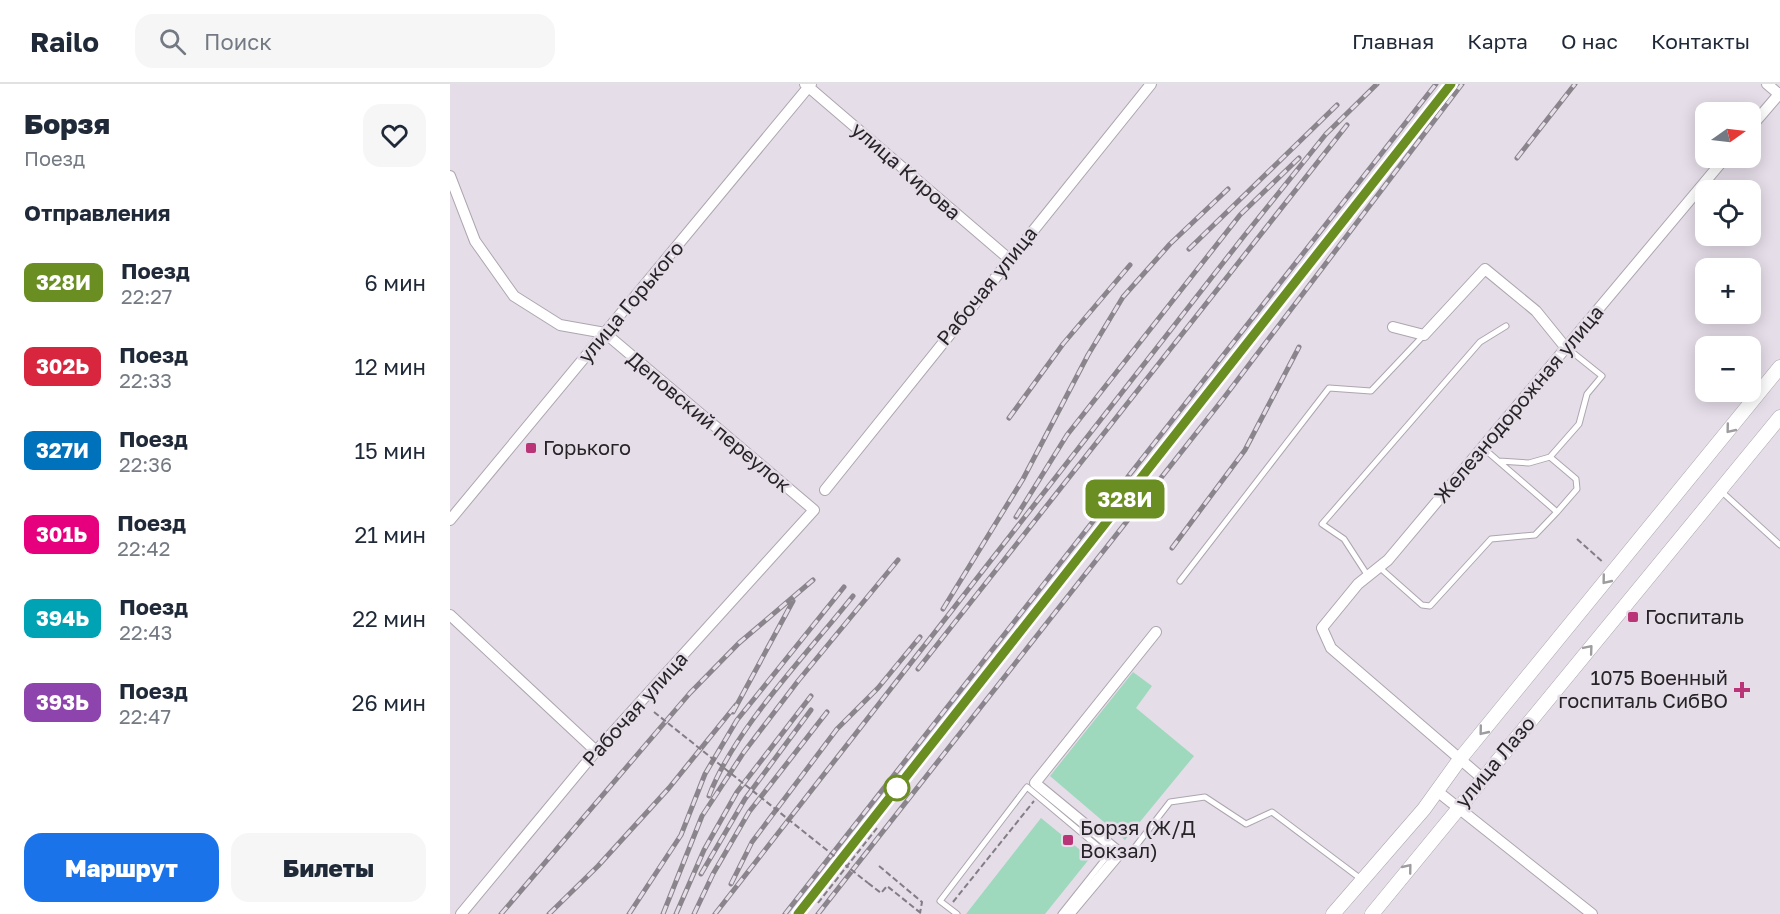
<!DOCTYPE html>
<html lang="ru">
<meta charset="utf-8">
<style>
:root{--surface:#fff;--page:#f6f6f7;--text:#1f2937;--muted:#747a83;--line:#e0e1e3;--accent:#1a73e8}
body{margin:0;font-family:"Golos Text",sans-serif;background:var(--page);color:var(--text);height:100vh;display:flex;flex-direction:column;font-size:22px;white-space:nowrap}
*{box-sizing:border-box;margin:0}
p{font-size:20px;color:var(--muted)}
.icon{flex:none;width:33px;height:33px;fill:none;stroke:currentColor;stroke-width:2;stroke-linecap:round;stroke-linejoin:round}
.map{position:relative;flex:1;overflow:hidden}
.drawer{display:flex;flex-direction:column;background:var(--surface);width:450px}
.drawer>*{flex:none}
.badge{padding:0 12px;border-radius:9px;font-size:21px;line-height:39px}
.needle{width:39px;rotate:76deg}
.fabs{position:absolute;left:1245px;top:18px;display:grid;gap:12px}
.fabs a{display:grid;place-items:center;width:66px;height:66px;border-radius:12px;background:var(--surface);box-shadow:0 3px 15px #0003;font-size:30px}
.map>.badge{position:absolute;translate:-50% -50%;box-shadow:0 0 0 3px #fff}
h2{padding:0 24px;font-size:22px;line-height:54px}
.round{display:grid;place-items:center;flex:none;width:63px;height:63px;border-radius:18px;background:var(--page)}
.headline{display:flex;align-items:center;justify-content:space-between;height:102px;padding:0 24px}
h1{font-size:28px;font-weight:800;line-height:45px}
.action{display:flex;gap:12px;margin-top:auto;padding:12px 24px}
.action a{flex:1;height:69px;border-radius:18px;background:var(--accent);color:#fff;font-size:24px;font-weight:800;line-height:69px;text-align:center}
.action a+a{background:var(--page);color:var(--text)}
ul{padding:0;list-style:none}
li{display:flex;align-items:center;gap:18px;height:84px;padding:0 24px}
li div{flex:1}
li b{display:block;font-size:22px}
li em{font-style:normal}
li .badge{min-width:66px;font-weight:700;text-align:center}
header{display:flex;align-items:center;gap:36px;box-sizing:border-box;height:84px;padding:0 30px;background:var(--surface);border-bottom:2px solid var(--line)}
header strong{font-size:28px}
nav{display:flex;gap:33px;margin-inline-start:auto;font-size:21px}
.search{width:420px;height:54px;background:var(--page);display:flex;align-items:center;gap:15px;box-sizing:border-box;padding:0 21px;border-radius:18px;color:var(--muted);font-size:22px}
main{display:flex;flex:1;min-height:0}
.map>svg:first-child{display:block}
.green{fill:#9ed9bd}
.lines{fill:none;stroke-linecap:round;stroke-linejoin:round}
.service-casing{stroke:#ada5af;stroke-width:7}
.minor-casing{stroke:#ada5af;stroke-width:12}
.tertiary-casing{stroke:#ada5af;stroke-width:15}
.path{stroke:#837d85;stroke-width:2;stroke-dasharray:6 3;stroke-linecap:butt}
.service{stroke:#fff;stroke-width:5}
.minor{stroke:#fff;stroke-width:10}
.tertiary{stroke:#fff;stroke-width:14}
.rail-casing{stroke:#8a848c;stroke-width:5}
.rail{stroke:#e5dde8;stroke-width:3;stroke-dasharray:9;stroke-linecap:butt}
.path-bridge{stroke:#837d85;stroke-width:2;stroke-dasharray:6 3;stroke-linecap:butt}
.oneway{stroke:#9e9c9e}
.line-casing{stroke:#fff;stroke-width:14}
.line{stroke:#6b8e23;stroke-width:9}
.poi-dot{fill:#ba3578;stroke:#e5dde8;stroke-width:2}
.stop-dot{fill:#fff;stroke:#6b8e23;stroke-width:3}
.labels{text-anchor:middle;stroke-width:5;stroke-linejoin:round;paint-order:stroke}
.street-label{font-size:20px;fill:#272428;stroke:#e5dde8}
.poi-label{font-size:20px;fill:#272428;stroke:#e5dde8;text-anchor:start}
</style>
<header>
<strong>Railo</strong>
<div class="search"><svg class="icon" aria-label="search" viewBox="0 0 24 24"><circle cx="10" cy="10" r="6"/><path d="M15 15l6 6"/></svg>Поиск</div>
<nav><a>Главная</a><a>Карта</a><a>О нас</a><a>Контакты</a></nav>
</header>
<main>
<section class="drawer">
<div class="headline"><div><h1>Борзя</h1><p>Поезд</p></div><a class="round"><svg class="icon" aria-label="heart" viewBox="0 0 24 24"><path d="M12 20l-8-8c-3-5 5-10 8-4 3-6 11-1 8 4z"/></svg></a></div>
<h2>Отправления</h2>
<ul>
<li><span class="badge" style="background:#6b8e23;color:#fff">328И</span><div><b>Поезд</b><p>22:27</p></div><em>6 мин</em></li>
<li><span class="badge" style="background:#d7263d;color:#fff">302Ь</span><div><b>Поезд</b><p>22:33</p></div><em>12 мин</em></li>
<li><span class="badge" style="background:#0072bc;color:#fff">327И</span><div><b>Поезд</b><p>22:36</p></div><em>15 мин</em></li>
<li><span class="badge" style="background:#e6007e;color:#fff">301Ь</span><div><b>Поезд</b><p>22:42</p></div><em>21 мин</em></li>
<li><span class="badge" style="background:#00a3b4;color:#fff">394Ь</span><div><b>Поезд</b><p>22:43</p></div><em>22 мин</em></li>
<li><span class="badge" style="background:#8e44ad;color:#fff">393Ь</span><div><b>Поезд</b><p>22:47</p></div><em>26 мин</em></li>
</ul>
<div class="action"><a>Маршрут</a><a>Билеты</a></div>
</section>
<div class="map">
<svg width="1330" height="830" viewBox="0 0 1330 830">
<rect width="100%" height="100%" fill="#e5dde8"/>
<path class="green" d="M683,588L702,602L686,624L744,672L675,756L600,692Z
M591,734L640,774L595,830H516Z"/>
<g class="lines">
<defs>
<path id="service" d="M1032,363L1107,428L1127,405L1126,395L1100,373L1129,340L1137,310L1152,292L1117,264
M1049,377L1079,379L1100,373
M1271,407L1330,461
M929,483L972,521L980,522L1041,455L1085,451L1107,428
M918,492L894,455L872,440L1030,258L1056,242
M730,497L879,304L921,307L973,252
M670,769L682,767L720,718L755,713L796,740L822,728L911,795
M507,830L490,817L577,703L658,771L611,830"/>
<path id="minor" d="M355,0L558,174
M1317,0L1330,11
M1300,44L1330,9
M0,92L25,157L64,212L110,241L155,249L364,426L146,667L11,830
M943,243L974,251L1035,185L1086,227L1116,264
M375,406L701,0
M0,436L361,0
M0,531L146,667
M1032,694L881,564L872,544L908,500L938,476L1275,74
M987,707L1142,830
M619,830L670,769L585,699L706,548"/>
<path id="tertiary" d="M883,830L974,725L1010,675L1330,283
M922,830L1330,333"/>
</defs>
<use href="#service" class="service-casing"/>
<use href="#minor" class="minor-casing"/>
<use href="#tertiary" class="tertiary-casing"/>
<path class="path" d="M1127,455L1154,479
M429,782L472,818L470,829
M418,799L431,809L437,802L472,830
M503,818L584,717
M368,819L427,744"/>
<use href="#service" class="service"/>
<use href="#minor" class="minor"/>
<use href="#tertiary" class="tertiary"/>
<defs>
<path id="rail" d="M1067,74L1125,0
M739,165L887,21
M559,334L613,260L680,181
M566,433L617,351L790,131L849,74
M722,464L795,366L849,263
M493,525L573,395L638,271L673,213L720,160L778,105
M468,585L897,41
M283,628L343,517
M259,712C284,645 358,569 403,512
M251,790L295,715L361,626
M281,800L302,758L387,645L428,604L470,553
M51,830L240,609L289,559L363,496
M99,830L148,782L219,704L286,621
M179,830L231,751L255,690L287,636L394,503
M213,830L252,732L294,668L348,597L448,476
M226,830L254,766L287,708L361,612
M244,830L263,790L299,728L377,628
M265,830L794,152L876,50L927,0
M335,830L986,0
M348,830L1001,0
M368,830L773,315L1012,0"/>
</defs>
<use href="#rail" class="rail-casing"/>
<use href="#rail" class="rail"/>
<path class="path-bridge" d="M204,628L418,799"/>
</g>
<defs><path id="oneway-chevron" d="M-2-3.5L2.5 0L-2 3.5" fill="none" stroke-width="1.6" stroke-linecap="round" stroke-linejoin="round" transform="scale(1.5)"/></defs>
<g class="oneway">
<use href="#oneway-chevron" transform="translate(1280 345) rotate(129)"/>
<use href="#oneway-chevron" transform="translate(1156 496) rotate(129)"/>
<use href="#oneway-chevron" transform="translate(1139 565) rotate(-50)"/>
<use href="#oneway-chevron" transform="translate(1033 647) rotate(129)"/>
<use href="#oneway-chevron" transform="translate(958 784) rotate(-51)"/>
</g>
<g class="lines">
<defs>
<path id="line" d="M348,830L1001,0"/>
</defs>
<use href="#line" class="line-casing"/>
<use href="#line" class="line"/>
</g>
<g class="poi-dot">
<rect x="75" y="358" width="12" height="12" rx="3"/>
<rect x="1177" y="527" width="12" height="12" rx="3"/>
<path d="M1289 597h6v6h6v6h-6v6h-6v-6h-6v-6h6z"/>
<rect x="612" y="750" width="12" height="12" rx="3"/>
</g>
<circle class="stop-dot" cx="447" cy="704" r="12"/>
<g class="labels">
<g class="street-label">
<text transform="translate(456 87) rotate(41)" y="7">улица Кирова</text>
<text transform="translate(537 202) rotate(-51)" y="7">Рабочая улица</text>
<text transform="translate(181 218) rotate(-50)" y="7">улица Горького</text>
<text transform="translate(1069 320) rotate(-50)" y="7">Железнодорожная улица</text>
<text transform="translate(259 338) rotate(40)" y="7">Деповский переулок</text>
<text transform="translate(185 625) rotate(-48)" y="7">Рабочая улица</text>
<text transform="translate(1045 678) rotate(-50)" y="7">улица Лазо</text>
</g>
<g class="poi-label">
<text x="93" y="371">Горького</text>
<text x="1195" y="540">Госпиталь</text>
<text x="1278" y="601" text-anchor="end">1075 Военный<tspan x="1278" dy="23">госпиталь СибВО</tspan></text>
<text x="630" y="751">Борзя (Ж/Д<tspan x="630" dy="23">Вокзал)</tspan></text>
</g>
</g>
</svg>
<div class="fabs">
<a><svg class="needle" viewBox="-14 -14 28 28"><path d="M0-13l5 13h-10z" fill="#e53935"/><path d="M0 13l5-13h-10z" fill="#747a83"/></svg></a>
<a><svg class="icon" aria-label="locate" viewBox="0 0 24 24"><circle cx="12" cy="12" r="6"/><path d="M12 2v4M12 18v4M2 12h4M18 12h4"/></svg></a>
<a>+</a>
<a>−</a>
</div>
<b class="badge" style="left:675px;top:415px;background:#6b8e23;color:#fff">328И</b>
</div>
</main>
